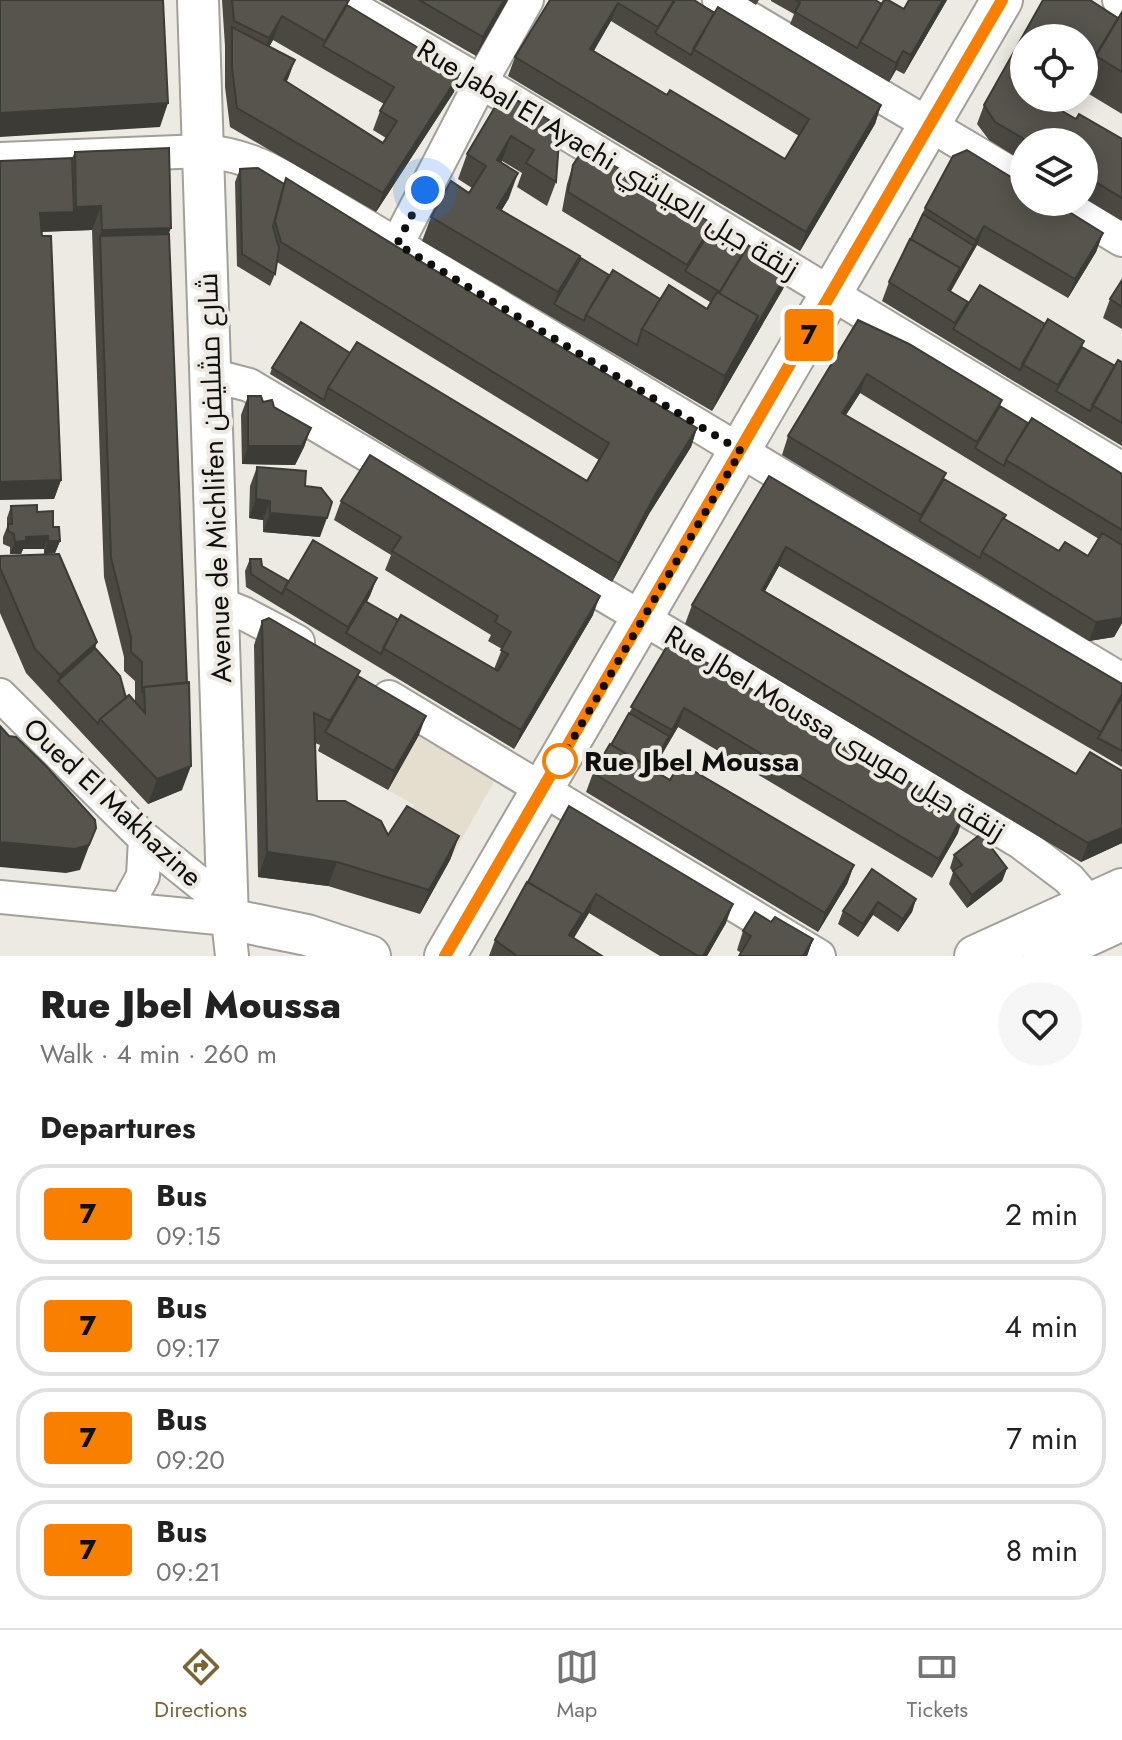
<!DOCTYPE html>
<meta charset="utf-8">
<style>
:root{--surface:#fff;--page:#f6f6f6;--text:#222;--muted:#767676;--line:#e0e0e0;--accent:#796534}
body{margin:0;font-family:Jost,Cairo,sans-serif;background:var(--page);color:var(--text);height:100vh;display:flex;flex-direction:column;font-size:30px;white-space:nowrap}
*{box-sizing:border-box;margin:0}
p{font-size:26px;color:var(--muted)}
.icon{flex:none;width:44px;height:44px;fill:none;stroke:currentColor;stroke-width:2;stroke-linecap:round;stroke-linejoin:round}
.map{position:relative;height:956px;overflow:hidden}
.sheet{display:flex;flex-direction:column;background:var(--surface);flex:1}
.sheet>*{flex:none}
.badge{padding:0 16px;border-radius:6px;font-size:28px;line-height:52px}
.fabs{position:absolute;left:1010px;top:24px;display:grid;gap:16px}
.fabs a{display:grid;place-items:center;width:88px;height:88px;border-radius:50%;background:var(--surface);box-shadow:0 4px 20px #0003;font-size:40px}
.you{position:absolute;width:40px;height:40px;margin:-20px;border:6px solid #fff;border-radius:50%;background:#1a73e8;box-shadow:0 0 0 12px #1a73e833}
.map>.badge{position:absolute;translate:-50% -50%;box-shadow:0 0 0 4px #fff}
h2{padding:0 40px;font-size:30px;line-height:72px}
.round{display:grid;place-items:center;flex:none;width:84px;height:84px;border-radius:42px;background:var(--page)}
.overview{display:flex;align-items:center;justify-content:space-between;height:136px;padding:0 40px}
h1{font-size:38px;font-weight:800;line-height:60px}
ul{padding:0;list-style:none}
li{display:flex;align-items:center;gap:24px;height:100px;margin:0 16px 12px;padding:0 24px;border:4px solid var(--line);border-radius:32px}
li div{flex:1}
li b{display:block;font-size:30px}
li em{font-style:normal}
li .badge{min-width:88px;font-weight:700;text-align:center}
.dock{display:flex;justify-content:space-around;align-items:center;height:112px;border-top:2px solid var(--line);background:var(--surface);font-size:22px;color:var(--muted)}
.dock a{display:grid;justify-items:center;gap:4px}
.dock .current{color:var(--accent)}
.map>svg:first-child{display:block}
.built{fill:#e4decf}
.lines{fill:none;stroke-linecap:round;stroke-linejoin:round}
.minor-casing{stroke:#a3a099;stroke-width:36}
.major-casing{stroke:#a3a099;stroke-width:44}
.minor{stroke:#fff;stroke-width:32}
.major{stroke:#fff;stroke-width:40}
.wall{fill:#4b4842;fill-rule:evenodd}
.shaded-wall{fill:#3d3b36}
.building{fill:#57544d;stroke:#3d3b36;stroke-width:2}
.line-casing{stroke:#fff;stroke-width:18}
.line{stroke:#f87f00;stroke-width:12}
.walk{stroke:#100f0d;stroke-width:8;stroke-dasharray:0 14.4}
.stop-dot{fill:#fff;stroke:#f87f00;stroke-width:4}
.labels{text-anchor:middle;stroke-width:8;stroke-linejoin:round;paint-order:stroke}
.street-label{font-size:28px;fill:#100f0d;stroke:#edeae3}
.stop-label{font-size:28px;font-weight:bold;fill:#100f0d;stroke:#edeae3;text-anchor:start}
</style>
<div class="map">
<svg width="1122" height="956" viewBox="0 0 1122 956">
<rect width="100%" height="100%" fill="#edeae3"/>
<path class="built" d="M419,735L496,778L450,860L398,830L414,805L388,790Z"/>
<g class="lines">
<defs>
<path id="minor" d="M340,0L481,82L1122,469
M719,0L1024,181
M1119,0L1122,2
M0,159L203,151C251,155 280,174 321,199L1122,680
M1059,202L1122,240
M397,244L481,82L527,0
M211,375L249,385L1020,842L1069,879L1105,921
M218,603L243,613L298,642
M0,695L145,839L228,906
M389,697L819,956
M0,897L228,919L232,956
M125,909L143,876L145,839"/>
<path id="major" d="M198,0L228,919L307,935L370,956
M445,956L1002,0
M975,956L1122,889
M1044,956L1122,920"/>
</defs>
<use href="#minor" class="minor-casing"/>
<use href="#major" class="major-casing"/>
<use href="#minor" class="minor"/>
<use href="#major" class="major"/>
</g>
<path class="wall" d="M222,0H349L347,5L454,92L376,212L230,127L225,87V46ZM273,40L384,104L380,111L373,130L386,138L383,143L286,82L295,60L269,47Z
M379,0H508L476,56Z
M550,0H694L881,105L875,124L800,251L508,76L515,57ZM611,21L799,136L785,159L667,95L594,51Z
M748,0H759L756,5Z
M771,0H875L882,4L904,9L909,0H947L904,74L896,70L889,82L790,24L794,14L771,1Z
M1043,0H1090L1118,18L1122,12V114L1084,91L1090,72L1084,68V38H1024V98H1058L1053,106L1076,119L1079,114L1122,139V221L1084,198V142H1024V162L989,140L977,124L984,105Z
M504,92L556,182L547,206L517,187L522,173L502,161L501,162L509,198L501,211L575,269L609,275L660,299L707,309L710,302L562,211L567,184L573,165L711,230L745,251L789,270L783,289L712,411L422,241L431,217L469,193L472,188L458,179L467,154Z
M75,152L169,234L182,790L148,804L26,673L0,613V556L97,642L95,648L126,698L135,702V681L124,671V657L104,577L92,230L41,232L61,480L54,499L0,161L72,158Z
M240,169L504,313L697,428L691,447L649,514L612,582L270,374L272,368L350,353L587,481L599,460L277,262L275,274L270,286L237,266L235,182Z
M925,208L1103,233L1096,252L1068,298L977,245L950,292L968,302L965,309L1045,324L1084,341L1082,347L1115,366L1122,362V446L1015,382L882,301L889,282Z
M1122,280V329L1103,318L1110,299Z
M858,320L1002,400L1000,406L1028,423L1122,474V623L1114,637L1089,641L975,571L782,455L788,436ZM860,393L1099,539L1088,556L1059,551L1004,519L846,415Z
M248,396L274,407L311,428L304,447L295,465L242,464L241,415Z
M257,467L305,486L320,537L263,532V520L249,518L250,486Z
M769,476L1122,684V767L779,566L765,591L1076,774L1122,771V843L1081,862L685,624L692,605Z
M341,501L593,615L514,749L246,587L245,571L250,559L288,582L377,578L367,602L398,620L494,669L502,649L488,641L491,635L385,570L391,555L334,520Z
M11,506L37,512L53,527L60,541L55,553L44,554V549H23L21,554H10V547L3,544V537L7,527V518Z
M262,621L360,671L358,676L419,735L388,790L318,751L320,745L315,743L317,801L388,835L459,836L450,860L420,914L328,886L258,877L254,645Z
M670,641L958,833L932,878L678,727L653,769L670,780L854,865L847,884L818,932L586,792L593,773L611,745Z
M569,806L726,923L707,956H660L589,913L574,938L602,956H489L495,940L528,882Z
M954,855L1007,868L1002,881L967,908L949,884L953,872L950,868Z
M872,869L916,899L912,912L898,932L873,915L858,937L838,924L843,911Z
M771,922L813,939L807,956H739L741,953L737,950L743,931Z"/>
<path class="shaded-wall" d="M504,0H508L476,56L483,37Z
M943,0H947L904,74L911,55Z
M618,3L611,21L583,68L590,49Z
M282,16L273,40L260,63L269,38Z
M903,51L896,70L889,82L896,63Z
M295,60L288,79L277,99L284,80Z
M460,73L454,92L376,212L383,193Z
M1054,98H1058L1043,123L1050,104Z
M168,103L160,127L0,137V113Z
M881,105L875,124L800,251L806,232Z
M511,136L502,161L488,185L497,160Z
M518,173L509,198L488,233L497,208Z
M101,206L92,230L33,232L40,213L74,212L76,207Z
M984,226L977,245L941,309L948,290Z
M171,228L162,253L100,236L102,230Z
M1103,233L1096,252L1068,298L1075,279Z
M580,256L571,280L554,304L558,292Z
M789,270L783,289L712,411L725,376L758,316Z
M867,374L860,393L835,432L842,413Z
M311,428L304,447L295,465L242,464L248,446Z
M697,428L691,447L649,514L612,582L619,563L655,495Z
M61,480L54,499L0,500V482Z
M256,499L270,501L263,520L249,518Z
M270,513L327,518L320,537L263,532Z
M48,536L44,549H23L21,554H10L15,542L26,537Z
M48,541H60L55,553L44,554Z
M786,547L779,566L755,609L762,590Z
M377,578L370,596L348,634L346,633L348,627Z
M600,596L593,615L514,749L521,730Z
M1122,616V623L1114,637L1089,641L1096,622Z
M97,642L88,667L58,681L51,700L60,675Z
M684,708L678,727L643,787L648,774Z
M426,716L419,735L388,790L394,771Z
M191,766L182,790L148,804L157,779Z
M964,814L958,833L932,878L939,859Z
M96,828L80,870L66,873L0,867V842Z
M1122,828V843L1081,862L1088,843Z
M459,836L450,860L420,914L429,890Z
M267,852L337,862L328,886L258,877Z
M854,865L847,884L818,932L825,913Z
M1007,868L1002,881L967,908L972,895Z
M596,894L589,913L562,956L569,935Z
M916,899L912,912L898,932L903,919Z
M878,902L873,915L858,937L863,924Z
M733,904L726,923L707,956H703Z
M813,939L807,956H803Z"/>
<path class="building" d="M0,0H163L168,103L0,113Z
M232,0H349L325,41L282,16L269,38L234,21Z
M419,0H504L483,37Z
M550,0H674L658,27L618,3L590,49L667,95L670,90L785,159L809,119L693,49L718,7L881,105L806,232L515,57Z
M675,0H694L714,13L691,55L655,33Z
M796,0H875L882,4L857,48L795,12L800,3Z
M884,0H888L904,9L909,0H943L911,55L903,51L896,63L860,42Z
M1043,0H1090L1118,18L1097,53L1084,45V38H1024V98H1054L1050,104L1076,119L1079,114L1122,139V198L1084,175V142H1029L995,122L984,105Z
M347,5L460,73L383,193L237,108L232,68V27L295,60L284,80L383,143L397,121L380,111L394,87L323,46Z
M1122,12V72L1096,56Z
M504,92L560,127L556,182L526,163L534,150L511,136L497,160L518,173L497,208L580,256L558,292L431,217L451,181L469,193L486,166L467,154Z
M169,148L171,228L102,230L101,206L76,207L75,152Z
M584,148L713,224L687,265L568,192L573,165Z
M967,150L1024,185V202H1053L1103,233L1075,279L984,226L976,240L925,208L953,156Z
M72,158L74,212L40,213L42,236H51L61,480L0,482V161Z
M258,168L284,184L273,227L279,248L275,274L242,254L240,169Z
M286,178L504,313L697,428L655,495L619,563L328,388L357,342L587,481L609,443L281,242L275,221Z
M923,214L974,246L958,273L960,268L911,239Z
M711,230L745,251L720,292L685,271Z
M169,234L187,683L144,687L142,693V662L131,652V638L111,558L100,236Z
M910,239L960,268L948,290L968,302L955,323L889,282Z
M748,245L789,270L753,332L758,316L719,293Z
M581,258L609,275L586,315L584,321L554,304Z
M613,270L660,299L642,329L637,345L586,315Z
M1122,280V307L1110,299Z
M669,285L707,309L717,292L758,316L725,376L642,329Z
M980,285L1045,324L1020,370L953,329Z
M1048,319L1084,341L1058,385L1022,364Z
M858,320L909,344L1002,400L977,442L867,374L842,413L946,473L921,515L788,436Z
M301,322L350,353L328,388L324,400L272,368Z
M1082,347L1115,366L1090,411L1056,391Z
M1118,360L1122,362V423L1092,405Z
M248,396H261L263,402L272,400L274,407L311,428L302,446H248Z
M1000,406L1028,423L1006,460L1004,466L975,448Z
M1032,418L1122,474V530L1006,460Z
M370,455L600,596L521,730L383,648L401,615L498,671L508,654L501,650L511,632L495,622L498,616L392,551L401,537L341,501Z
M257,467L306,471L305,486L321,488L332,502L327,518L270,513V501L256,499Z
M769,476L1122,684V694L1101,732L786,547L762,590L1076,774L1090,752L1122,771V828L1088,843L692,605Z
M944,479L1006,515L1004,518H1003L982,552L980,558L919,521Z
M37,505V512L53,511V527H59L60,541H48V536L26,537V541L15,542L14,534L8,531V524H12L11,506Z
M1003,518L1059,551L1065,542L1088,556L1102,533L1122,545V616L1121,618L1096,622L982,552Z
M313,540L377,578L348,627L285,588Z
M59,554L97,642L60,675L35,649L0,568V556Z
M250,559H261L262,566L288,581L282,594L251,574Z
M365,601L398,620L381,654L346,633Z
M269,618L360,671L330,721L314,713L317,801H345L381,821L388,835L407,806L459,836L429,890L337,862L267,852L262,621Z
M670,641L964,814L939,859L684,708L672,730L631,707Z
M95,648L120,676L126,698L100,719L98,724L58,681Z
M358,676L426,716L394,771L325,732Z
M189,682L191,766L157,779L100,719L129,695L145,713L144,687Z
M1122,697V751L1098,738Z
M629,713L669,736L651,768L611,745Z
M0,726L9,736L16,737L45,765L95,820L96,828L89,845L75,849L0,842Z
M610,744L670,780L680,763L854,865L825,913L593,773Z
M569,806L733,904L703,956H698L596,894L580,920L582,914L528,882Z
M981,834L1007,868L972,895L953,871L962,865L954,855Z
M872,869L916,899L903,919L878,902L863,924L843,911Z
M527,882L582,914L569,935L602,956H517L495,940Z
M755,912L771,922L775,917L813,939L803,956H739L751,936L743,931Z"/>
<g class="lines">
<defs>
<path id="line" d="M445,956L1002,0"/>
</defs>
<use href="#line" class="line-casing"/>
<use href="#line" class="line"/>
<path class="walk" d="M425,190L397,244L741,451L560,761"/>
</g>
<circle class="stop-dot" cx="560" cy="761" r="16"/>
<g class="labels">
<g class="street-label">
<text transform="translate(608 159) rotate(31)" y="10">Rue Jabal El Ayachi زنقة جبل العياشي</text>
<text transform="translate(214 478) rotate(-92)" y="10">Avenue de Michlifen شارع مشليفن</text>
<text transform="translate(835 733) rotate(31)" y="10">Rue Jbel Moussa زنقة جبل موسى</text>
<text transform="translate(113 802) rotate(43)" y="10">Oued El Makhazine</text>
</g>
<g class="stop-label">
<text x="584" y="771">Rue Jbel Moussa</text>
</g>
</g>
</svg>
<div class="fabs">
<a><svg class="icon" aria-label="locate" viewBox="0 0 24 24"><circle cx="12" cy="12" r="6"/><path d="M12 2v4M12 18v4M2 12h4M18 12h4"/></svg></a>
<a><svg class="icon" aria-label="layers" viewBox="0 0 24 24"><path d="M12 4l9 5-9 5-9-5zM3 14l9 5 9-5"/></svg></a>
</div>
<div class="you" style="left:425px;top:190px"></div>
<b class="badge" style="left:809px;top:335px;background:#f87f00;color:#111">7</b>
</div>
<section class="sheet">
<div class="overview"><div><h1>Rue Jbel Moussa</h1><p>Walk · 4 min · 260 m</p></div><a class="round"><svg class="icon" aria-label="heart" viewBox="0 0 24 24"><path d="M12 20l-8-8c-3-5 5-10 8-4 3-6 11-1 8 4z"/></svg></a></div>
<h2>Departures</h2>
<ul>
<li><span class="badge" style="background:#f87f00;color:#111">7</span><div><b>Bus</b><p>09:15</p></div><em>2 min</em></li>
<li><span class="badge" style="background:#f87f00;color:#111">7</span><div><b>Bus</b><p>09:17</p></div><em>4 min</em></li>
<li><span class="badge" style="background:#f87f00;color:#111">7</span><div><b>Bus</b><p>09:20</p></div><em>7 min</em></li>
<li><span class="badge" style="background:#f87f00;color:#111">7</span><div><b>Bus</b><p>09:21</p></div><em>8 min</em></li>
</ul>
</section>
<nav class="dock">
<a class="current"><svg class="icon" aria-label="directions" viewBox="0 0 24 24"><path d="M12 3l9 9-9 9-9-9zM9 14v-3h6M13 9l2 2-2 2"/></svg>Directions</a>
<a><svg class="icon" aria-label="map" viewBox="0 0 24 24"><path d="M3 6l6-2 6 2 6-2v14l-6 2-6-2-6 2zM9 4v14M15 6v14"/></svg>Map</a>
<a><svg class="icon" aria-label="tickets" viewBox="0 0 24 24"><path d="M3 7h18v10H3zM15 7v10"/></svg>Tickets</a>
</nav>
